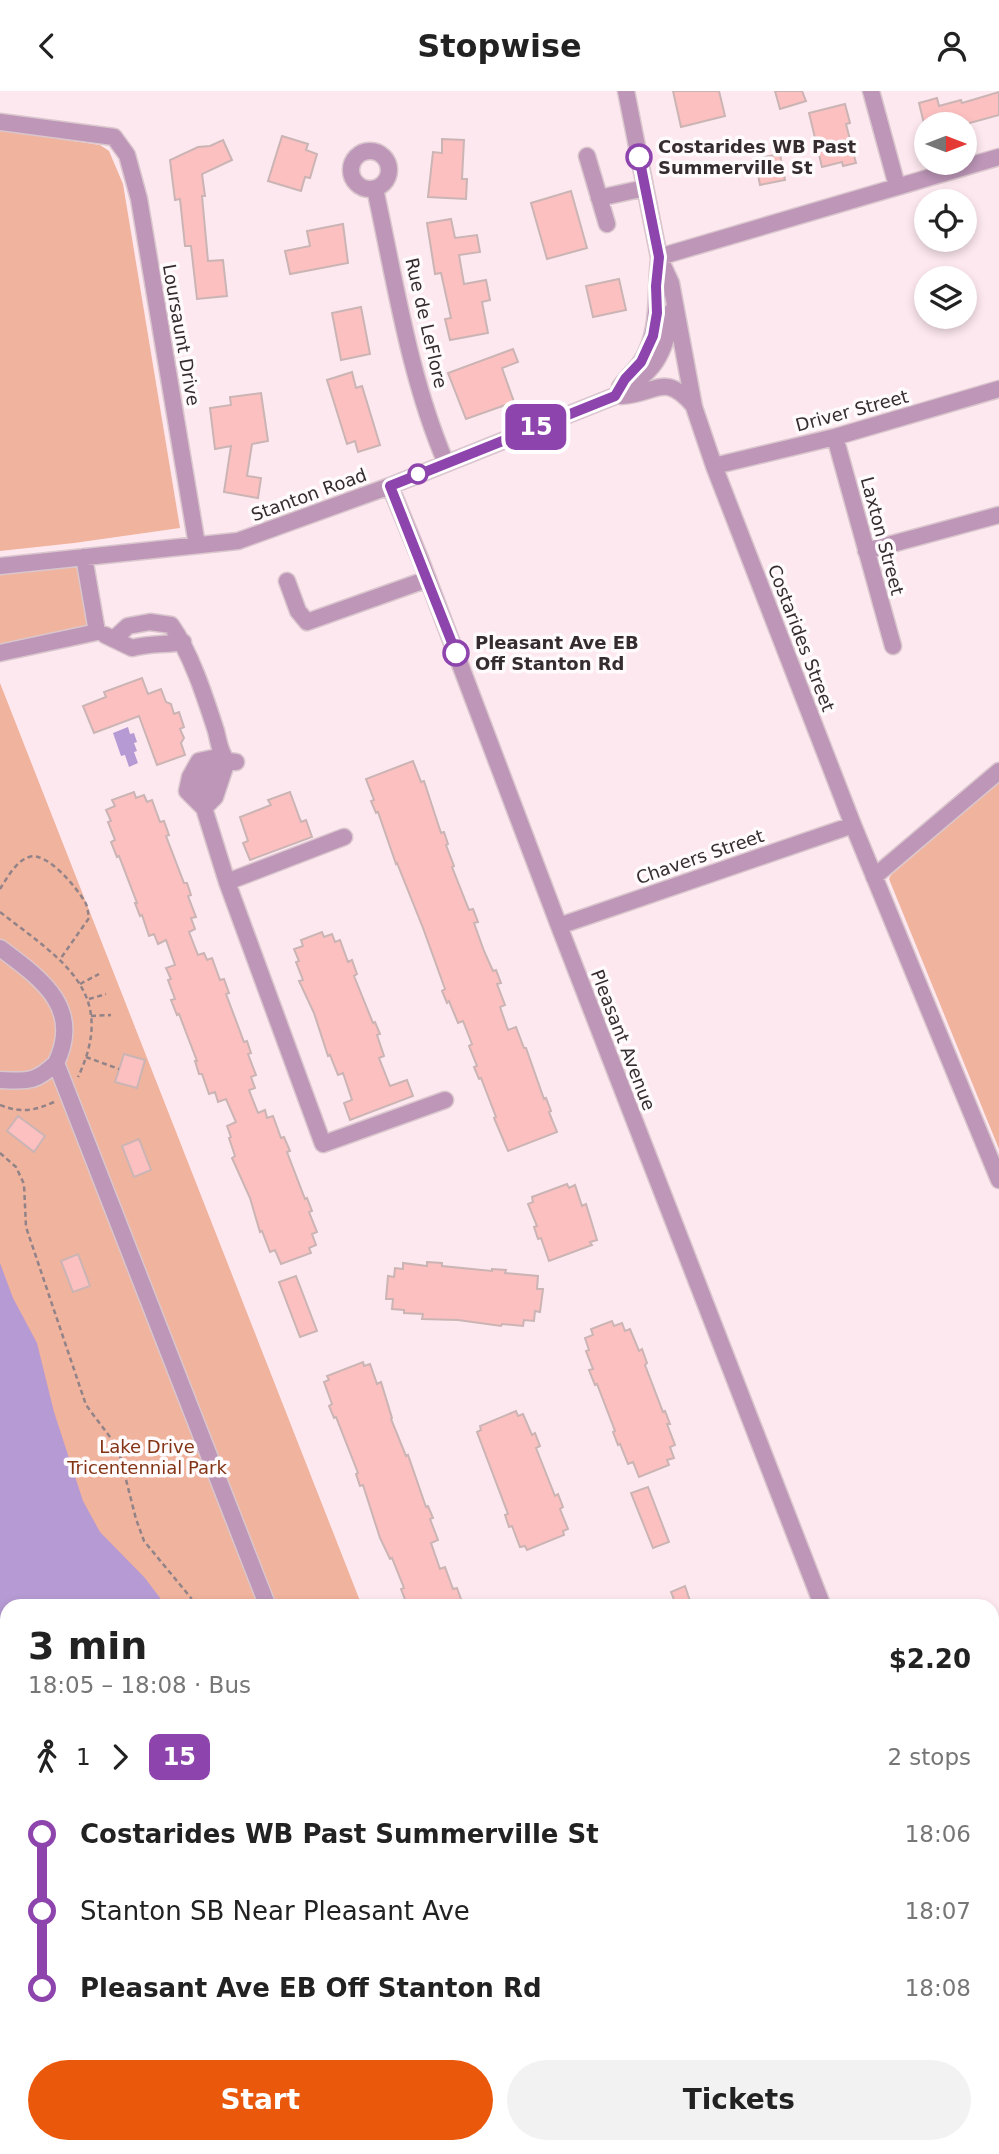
<!DOCTYPE html>
<meta charset="utf-8">
<style>
:root{--surface:#fff;--page:#f2f2f2;--text:#222;--muted:#767676;--accent:#ea580c}
body{margin:0;font-family:"DejaVu Sans",sans-serif;background:var(--page);color:var(--text);height:100vh;display:flex;flex-direction:column;font-size:26px;white-space:nowrap}
*{box-sizing:border-box;margin:0}
p{font-size:23px;color:var(--muted)}
.icon{flex:none;width:38px;height:38px;fill:none;stroke:currentColor;stroke-width:2;stroke-linecap:round;stroke-linejoin:round}
.map{position:relative;flex:1;overflow:hidden}
.sheet{position:absolute;left:0px;top:1508px;width:999px;height:555px;display:flex;flex-direction:column;background:var(--surface);border-radius:21px 21px 0 0;box-shadow:0 4px 10px #0003}
.sheet>*{flex:none}
.badge{padding:0 14px;border-radius:10px;font-size:24px;line-height:46px}
.needle{width:46px;rotate:90deg}
.buttons{position:absolute;left:914px;top:21px;display:grid;gap:14px}
.buttons a{display:grid;place-items:center;width:63px;height:63px;border-radius:50%;background:var(--surface);box-shadow:0 4px 10px #0003;font-size:35px}
.map>.badge{position:absolute;translate:-50% -50%;box-shadow:0 0 0 4px #fff}
.legs{display:flex;align-items:center;gap:10px;height:77px;padding:0 28px;font-size:23px}
.legs p{margin-inline-start:auto}
.headline{display:flex;align-items:center;justify-content:space-between;height:119px;padding:0 28px}
h1{font-size:38px;font-weight:700;line-height:52px}
.button{display:flex;gap:14px;margin-top:auto;padding:14px 28px}
.button a{flex:1;height:80px;border-radius:42px;background:var(--accent);color:#fff;font-size:28px;font-weight:700;line-height:80px;text-align:center}
.button a+a{background:var(--page);color:var(--text)}
ul{padding:0 28px;list-style:none}
li{display:flex;align-items:center;gap:24px;height:77px;font-size:26px}
li i{display:grid;place-items:center;width:10px;height:100%;margin:0 9px;background:currentColor}
li i::after{content:'';width:18px;height:18px;margin:-9px;border:5px solid;border-radius:50%;background:var(--surface)}
li p{margin-inline-start:auto}
li:first-child i{background:linear-gradient(#0000 50%,currentColor 0)}
li:last-child i{background:linear-gradient(currentColor 50%,#0000 0)}
header{display:flex;justify-content:space-between;align-items:center;height:91px;padding:0 28px;background:var(--surface);font-size:32px;font-weight:700}
.map>svg:first-child{display:block}
.green{fill:#f0b39d}
.water{fill:#b69ad3}
.building{fill:#fcc0c1;stroke:#cbb4b4;stroke-width:2}
.lines{fill:none;stroke-linecap:round;stroke-linejoin:round}
.minor-casing{stroke:#dac6cd;stroke-width:19}
.path{stroke:#928388;stroke-width:2.5;stroke-dasharray:5 3.5;stroke-linecap:butt}
.minor{stroke:#bd96b8;stroke-width:16}
.line-1-casing{stroke:#fff;stroke-width:16}
.line-1{stroke:#8e44ad;stroke-width:10}
.stop-1-dot{fill:#fff;stroke:#8e44ad;stroke-width:3.5}
.labels{text-anchor:middle;stroke-width:7;stroke-linejoin:round;paint-order:stroke}
.stop-label{font-size:18px;font-weight:bold;fill:#342c2f;stroke:#fffafc;text-anchor:start}
.street-label{font-size:18px;fill:#342c2f;stroke:#fffafc}
.park-label{font-size:18px;fill:#833414;stroke:#fffafc}
</style>
<header><svg class="icon" aria-label="back" viewBox="0 0 24 24"><path d="M15 5l-7 7 7 7"/></svg>Stopwise<svg class="icon" aria-label="person" viewBox="0 0 24 24"><circle cx="12" cy="8" r="4"/><path d="M4 21q1-7 8-7t8 7"/></svg></header>
<div class="map">
<svg width="999" height="2063" viewBox="0 0 999 2063">
<rect width="100%" height="100%" fill="#fee8f0"/>
<path class="green" d="M0,39L100,54L109,60L123,93L180,437L74,452L0,460Z
M84,466L97,541L0,562V475Z
M0,592L362,1515L7,1516V1776L0,1768Z
M999,691V1058L889,788L891,784Z"/>
<path class="water" d="M128,636L130,643L134,642L137,651L134,652L137,660L134,661L138,672L129,676L125,664L121,665L113,642Z
M0,1172L13,1207L37,1252L54,1321L83,1410L100,1441L145,1487L160,1507L163,1515L7,1516V1596L0,1602Z
M0,1768L7,1776V1873L0,1867Z
M214,2056H323L327,2063H218Z"/>
<path class="building" d="M673,0H719L725,25L681,36Z
M775,0H802L806,10L780,18Z
M999,1V24L966,33H924L919,12L937,7L939,15L961,9L962,12Z
M845,13L850,32L846,33L856,72L843,75L842,71L822,76L809,22Z
M282,45L308,53L306,59L317,63L310,87L305,86L301,100L268,90Z
M442,48L464,49L462,88H467L466,108L428,106L433,61L442,62Z
M223,49L232,69L202,83L205,105H202L208,170L223,169L227,205L197,208L191,155H185L180,108L175,109L170,69L198,56L210,55Z
M780,63L785,89L760,94L755,68Z
M571,100L587,157L547,168L531,112Z
M451,128L455,147L477,144L480,161L459,164L464,193L486,189L490,209L482,211L488,242L450,249L445,228L451,227L441,182L435,183L427,132Z
M343,133L348,172L290,183L285,160L310,155L307,140Z
M619,188L626,219L593,226L586,195Z
M361,216L370,263L341,269L332,222Z
M513,258L518,271L502,277L514,311L466,328L448,282Z
M352,281L356,297L362,295L380,354L358,361L355,350L347,353L327,289Z
M261,302L268,350L252,353L247,385L261,387L258,407L224,401L231,355L215,358L210,317L231,314L230,306Z
M142,587L148,603L161,598L166,611L171,613L174,623L179,621L184,636L180,638L184,647L181,652L185,664L157,674L139,625L94,642L83,615L106,606L104,601Z
M413,670L421,691L424,690L441,742L444,741L448,753L446,754L454,775L452,776L469,819L473,818L478,831L474,832L484,860L493,880L496,879L501,892L497,893L505,914L500,916L508,939L516,936L524,957H526L544,1008L546,1007L551,1020L549,1021L557,1041L508,1060L494,1027L496,1026L481,987L479,988L474,976L477,975L469,955L472,953L463,930L458,932L449,910L447,912L442,900L445,898L423,837L397,772L396,773L378,721L376,722L371,710L374,709L366,688Z
M134,701L136,707L144,704L147,711L152,709L160,731L164,730L169,744L166,745L184,792H187L191,804L188,805L196,826L191,827L195,838L189,841L198,864L204,862L207,869L212,867L220,889L224,888L229,902L226,903L244,951L247,950L251,962L248,963L256,984L251,986L255,997L249,999L258,1022L265,1019L267,1027L273,1025L281,1047L284,1046L290,1060L287,1061L305,1108L307,1107L312,1120L309,1121L317,1141L312,1143L316,1154L309,1157L311,1162L281,1173L275,1159L270,1161L262,1140L260,1141L250,1107L232,1067L235,1065L229,1047L231,1046L227,1035L236,1031L226,1008L218,1011L215,1001L209,1003L202,983H199L195,970H197L179,923L177,924L171,909L175,908L168,889L171,888L166,877L175,874L166,849L158,853L154,843L149,845L142,824L140,825L135,812H137L119,765L117,766L111,751L115,749L108,731L111,730L106,719L115,715L112,709Z
M290,701L301,731L306,729L312,746L250,769L243,752L248,750L240,726L271,714L268,709Z
M322,841L324,846L332,843L335,851L340,849L348,871L352,869L357,883L354,885L373,932L375,931L380,943L377,944L384,965L379,967L390,995L407,989L413,1005L350,1029L344,1012L352,1009L343,982L338,984L330,964L328,965L314,922L299,890L303,889L296,871L299,870L294,858L303,855L301,849Z
M124,963L145,969L137,997L115,991Z
M18,1025L45,1045L34,1061L7,1040Z
M139,1048L151,1079L134,1086L122,1055Z
M567,1093L569,1097L575,1094L582,1115L586,1113L597,1149L590,1151L592,1154L549,1170L541,1147L538,1148L534,1136L537,1135L528,1113L533,1111L532,1106Z
M78,1163L90,1195L73,1201L61,1170Z
M427,1171L442,1172V1175L492,1180V1178L506,1179L505,1182L538,1185L537,1198H543L540,1221L535,1220L534,1230L524,1229L523,1235L502,1233L501,1235L458,1229L422,1228L423,1223L404,1222V1219L392,1218L393,1208H386L388,1185L394,1186L395,1177L403,1178V1172L427,1175Z
M296,1185L317,1240L300,1246L279,1191Z
M612,1230L614,1235L622,1232L625,1240L630,1238L639,1260L642,1258L647,1272L645,1274L663,1321L665,1320L670,1333H667L675,1354L670,1356L674,1367L667,1369L669,1374L639,1386L633,1371L628,1373L620,1353L618,1354L613,1341L615,1340L597,1293L595,1294L589,1279L593,1278L586,1260L589,1259L585,1247L593,1244L591,1238Z
M363,1271L364,1275L370,1273L377,1293L381,1291L392,1327L391,1328L406,1365L408,1364L426,1416L428,1415L433,1427L430,1428L438,1449L431,1452L440,1478L445,1476L453,1498L457,1497L462,1511L459,1512L461,1516H408L401,1498L404,1497L392,1467L390,1468L380,1447L363,1394L360,1395L356,1383L358,1382L336,1326L334,1327L329,1315L332,1313L324,1291L329,1289L327,1285Z
M516,1320L518,1325L523,1323L532,1344L535,1342L540,1355L536,1357L555,1405L558,1403L563,1416L560,1418L568,1438L563,1440L564,1444L527,1459L525,1455L520,1456L512,1435L509,1436L505,1424L508,1423L477,1341L481,1339L480,1335Z
M648,1396L669,1451L653,1457L631,1402Z
M685,1495L692,1516H677L671,1501Z"/>
<g class="lines">
<defs>
<path id="minor" d="M626,0L659,166L671,192L694,316L714,375L853,734L999,1089
M871,0L897,95
M0,31L114,46L127,64L139,108L197,454
M351 79a19 19 0 1 1 38 0a19 19 0 1 1-38 0Z
M587,65L607,133
M375,98C395,189 409,286 446,372
M599,107L645,97
M659,166L999,66
M620,296C626,287 635,280 641,271C661,240 655,203 659,169
M621,305C657,303 664,280 694,315
M835,346L893,555
M714,375L835,346L999,298
M390,395L421,470L559,835L823,1516
M866,460L999,424
M0,475L238,450L390,395L615,305C653,282 666,265 671,221
M287,490L298,520L307,531L428,488
M105,544L132,557C151,552 164,554 183,551
M115,547L128,535L150,531L171,534C191,562 205,606 216,640C219,651 219,660 227,670L236,671
M0,562L97,541L84,466
M221,662C206,672 201,700 204,717L227,791L323,1053L445,1009
M204,717L187,700L190,686L199,670L213,667
M204,717L215,706L227,670
M874,786L999,680
M227,791L344,746
M559,835L853,734
M0,857C40,887 83,916 56,972L268,1516
M0,989C28,990 35,992 56,972
M992,1954L999,1970"/>
</defs>
<use href="#minor" class="minor-casing"/>
<path class="path" d="M0,798C7,787 16,770 29,766C47,760 77,797 85,811C88,816 88,822 89,827L61,867
M0,821C60,868 119,900 78,986
M80,893L99,883
M89,908L106,903
M91,925L111,924
M86,966L119,978
M0,1014C20,1022 35,1020 54,1011
M0,1062L16,1076L24,1093L26,1136L86,1314L110,1346L120,1365L136,1428L144,1450L191,1507L193,1516
M0,1663L7,1665"/>
<use href="#minor" class="minor"/>
</g>
<g class="lines">
<defs>
<path id="line-1" d="M456,562L390,395L615,305L625,288L641,271L653,245L657,222L656,195L659,166L639,66"/>
</defs>
<use href="#line-1" class="line-1-casing"/>
<use href="#line-1" class="line-1"/>
</g>
<g class="stop-1-dot">
<circle cx="639" cy="66" r="12"/>
<circle cx="418" cy="383" r="9"/>
<circle cx="456" cy="562" r="12"/>
</g>
<g class="labels">
<g class="stop-label">
<text x="658" y="62">Costarides WB Past<tspan x="658" dy="21">Summerville St</tspan></text>
<text x="475" y="558">Pleasant Ave EB<tspan x="475" dy="21">Off Stanton Rd</tspan></text>
</g>
<g class="street-label">
<text transform="translate(426 232) rotate(77)" y="6">Rue de LeFlore</text>
<text transform="translate(181 244) rotate(80)" y="6">Loursaunt Drive</text>
<text transform="translate(852 320) rotate(-15)" y="6">Driver Street</text>
<text transform="translate(309 404) rotate(-20)" y="6">Stanton Road</text>
<text transform="translate(882 445) rotate(75)" y="6">Laxton Street</text>
<text transform="translate(801 547) rotate(69)" y="6">Costarides Street</text>
<text transform="translate(700 766) rotate(-19)" y="6">Chavers Street</text>
<text transform="translate(623 949) rotate(69)" y="6">Pleasant Avenue</text>
</g>
<g class="park-label">
<text x="147" y="1362">Lake Drive<tspan x="147" dy="21">Tricentennial Park</tspan></text>
</g>
</g>
</svg>
<div class="buttons">
<a><svg class="needle" viewBox="-14 -14 28 28"><path d="M0-13l5 13h-10z" fill="#e53935"/><path d="M0 13l5-13h-10z" fill="#767676"/></svg></a>
<a><svg class="icon" aria-label="locate" viewBox="0 0 24 24"><circle cx="12" cy="12" r="6"/><path d="M12 2v4M12 18v4M2 12h4M18 12h4"/></svg></a>
<a><svg class="icon" aria-label="layers" viewBox="0 0 24 24"><path d="M12 4l9 5-9 5-9-5zM3 14l9 5 9-5"/></svg></a>
</div>
<b class="badge" style="left:536px;top:336px;background:#8e44ad;color:#fff">15</b>
<section class="sheet">
<div class="headline"><div><h1>3 min</h1><p>18:05 – 18:08 · Bus</p></div><b>$2.20</b></div>
<div class="legs"><svg class="icon" aria-label="walk" viewBox="0 0 24 24"><circle cx="13" cy="4" r="2"/><path d="M13 8l-2 6 4 7M11 14l-3 7M7 12l3-4h3l4 4"/></svg>1<svg class="icon" aria-label="forward" viewBox="0 0 24 24"><path d="M9 5l7 7-7 7"/></svg><b class="badge" style="background:#8e44ad;color:#fff">15</b><p>2 stops</p></div>
<ul>
<li><i style="color:#8e44ad"></i><b>Costarides WB Past Summerville St</b><p>18:06</p></li>
<li><i style="color:#8e44ad"></i><span>Stanton SB Near Pleasant Ave</span><p>18:07</p></li>
<li><i style="color:#8e44ad"></i><b>Pleasant Ave EB Off Stanton Rd</b><p>18:08</p></li>
</ul>
<div class="button"><a>Start</a><a>Tickets</a></div>
</section>
</div>
